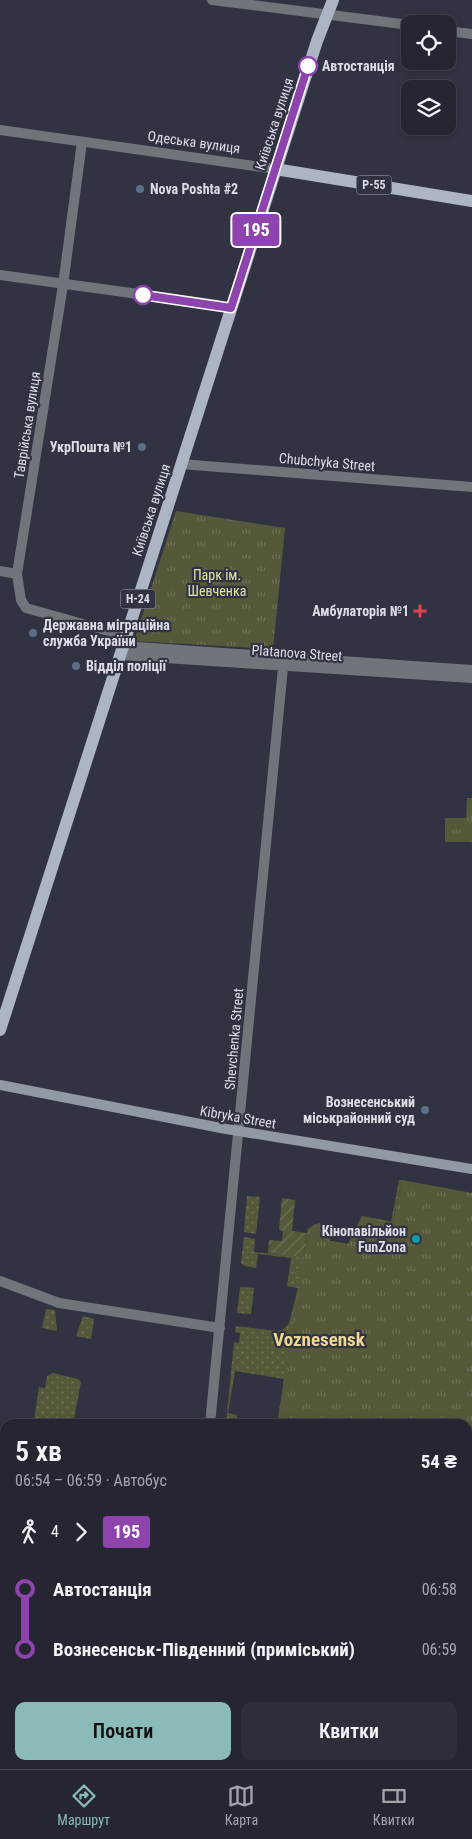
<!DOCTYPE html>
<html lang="uk">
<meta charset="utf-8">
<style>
:root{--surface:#262632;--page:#2e2e3a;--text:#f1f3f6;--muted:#a4a5ac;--line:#42434d;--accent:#8bbbb9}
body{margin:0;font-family:"Roboto Condensed",sans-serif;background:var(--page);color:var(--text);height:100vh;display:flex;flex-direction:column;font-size:19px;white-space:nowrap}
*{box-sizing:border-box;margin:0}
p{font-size:16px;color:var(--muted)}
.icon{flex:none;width:28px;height:28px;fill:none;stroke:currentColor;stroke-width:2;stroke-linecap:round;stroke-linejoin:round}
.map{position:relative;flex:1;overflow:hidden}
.sheet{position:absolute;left:0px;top:1419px;width:472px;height:351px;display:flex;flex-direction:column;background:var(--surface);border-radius:15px 15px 0 0;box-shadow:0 2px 8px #0003,0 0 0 1px var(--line)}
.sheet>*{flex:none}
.badge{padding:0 10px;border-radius:4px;font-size:18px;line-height:32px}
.fabs{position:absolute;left:401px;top:15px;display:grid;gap:10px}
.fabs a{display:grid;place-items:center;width:55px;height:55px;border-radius:10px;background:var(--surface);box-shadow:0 2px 8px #0003,0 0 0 1px var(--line);font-size:25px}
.map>.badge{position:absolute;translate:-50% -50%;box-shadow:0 0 0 2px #fff}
.legs{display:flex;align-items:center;gap:8px;height:55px;padding:0 15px;font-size:16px}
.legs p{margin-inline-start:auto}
.headline{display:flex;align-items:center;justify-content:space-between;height:85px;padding:0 15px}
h1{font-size:28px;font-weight:600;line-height:38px}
.button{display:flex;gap:10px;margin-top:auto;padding:10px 15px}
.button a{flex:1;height:58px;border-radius:10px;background:var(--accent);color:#111;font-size:20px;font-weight:600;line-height:58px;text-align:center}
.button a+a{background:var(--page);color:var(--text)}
ul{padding:0 15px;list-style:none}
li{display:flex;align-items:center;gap:18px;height:60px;font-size:19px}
li i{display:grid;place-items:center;width:8px;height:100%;margin:0 6px;background:currentColor}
li i::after{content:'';width:12px;height:12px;margin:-6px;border:4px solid;border-radius:50%;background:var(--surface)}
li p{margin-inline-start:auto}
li:first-child i{background:linear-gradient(#0000 50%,currentColor 0)}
li:last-child i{background:linear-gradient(currentColor 50%,#0000 0)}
.dock{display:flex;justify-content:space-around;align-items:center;height:70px;border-top:1px solid var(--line);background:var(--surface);font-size:14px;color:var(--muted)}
.dock a{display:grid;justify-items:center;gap:2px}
.dock .on{color:var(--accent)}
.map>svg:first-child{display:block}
.grass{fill:url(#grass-dots)}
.park{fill:url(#park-tufts)}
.garden{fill:url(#garden-furrows)}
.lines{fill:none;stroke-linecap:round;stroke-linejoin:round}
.street{stroke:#70757c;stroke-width:10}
.secondary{stroke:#9199a4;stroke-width:10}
.primary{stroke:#abb5c3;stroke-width:12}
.line-1-casing{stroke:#fff;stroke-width:11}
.line-1{stroke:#8e44ad;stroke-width:8}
.stop-1-dot{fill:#fff;stroke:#8e44ad;stroke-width:2.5}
.service-dot{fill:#5c6f8a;stroke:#323342;stroke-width:2}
.health-dot{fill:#e0444e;stroke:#323342;stroke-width:2}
.culture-dot{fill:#0f9aa8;stroke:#323342;stroke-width:2}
.labels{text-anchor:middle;stroke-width:4.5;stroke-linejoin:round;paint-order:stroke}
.shield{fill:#323342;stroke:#a9aab6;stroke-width:1}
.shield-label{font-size:12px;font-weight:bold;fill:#dcdde7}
.stop-label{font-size:14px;font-weight:bold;fill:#dcdde7;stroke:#323342;text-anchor:start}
.street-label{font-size:14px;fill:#dcdde7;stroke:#323342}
.poi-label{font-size:14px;font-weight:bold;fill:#dcdde7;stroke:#323342;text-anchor:end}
.park-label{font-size:14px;fill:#dfe7a1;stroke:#323342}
.district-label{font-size:19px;font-weight:bold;fill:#edda8c;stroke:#323342}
</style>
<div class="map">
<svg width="472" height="1769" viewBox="0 0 472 1769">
<defs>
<pattern id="grass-dots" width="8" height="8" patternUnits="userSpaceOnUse" patternTransform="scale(1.25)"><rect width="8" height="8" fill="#555939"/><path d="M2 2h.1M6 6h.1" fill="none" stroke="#6d7056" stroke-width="1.8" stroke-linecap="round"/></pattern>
<pattern id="park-tufts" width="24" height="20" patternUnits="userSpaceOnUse" patternTransform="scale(1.25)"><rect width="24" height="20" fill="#555939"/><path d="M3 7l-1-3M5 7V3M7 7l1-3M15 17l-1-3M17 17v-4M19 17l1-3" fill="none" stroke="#6d7056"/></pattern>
<pattern id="garden-furrows" width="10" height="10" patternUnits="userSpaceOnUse" patternTransform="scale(1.25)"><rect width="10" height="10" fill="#555939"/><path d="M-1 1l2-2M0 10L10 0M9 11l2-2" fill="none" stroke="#6d7056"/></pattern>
</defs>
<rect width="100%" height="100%" fill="#323342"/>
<path class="grass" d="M399,1180H402L386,1252L278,1424L284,1379L235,1371L228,1413L237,1415L236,1424H226L234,1342L239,1343L240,1333L235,1332L236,1326L278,1331L284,1329L289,1323L298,1288L287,1286L291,1258L258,1254L256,1268L245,1266L241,1263L244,1237L255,1239L254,1252L303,1257L308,1229L319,1223L329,1229L330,1241L349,1244L362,1216L391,1222Z
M247,1196L260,1197L256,1234L244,1232Z
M240,1287L254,1288L251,1314L237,1313Z
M46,1309L55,1310L57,1331L42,1328Z
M83,1316L94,1319L91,1339L76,1336Z
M53,1373L78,1379L81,1382L73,1424H38L34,1420L39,1387L45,1388L47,1376Z"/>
<path class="park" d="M176,511L285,528L273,649L134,641Z
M467,798H472V842H445V818H466Z
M402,1180L472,1193V1539L468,1532V1424H277L308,1229L315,1224H323L329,1229L330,1241L348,1244L362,1216L393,1222Z"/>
<path class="garden" d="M282,1198L295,1200L292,1231L307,1233L303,1258L268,1253L269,1240L282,1241L283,1231L279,1230Z"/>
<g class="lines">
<path class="street" d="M212,0L410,25
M448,31L472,34
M0,130L275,169
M82,142L63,285L17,574L21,600L26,608L126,636
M0,275L218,305L231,308
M181,464L472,487
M0,571L17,574
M123,646L472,670
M120,655L472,678
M0,1281L59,1303L220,1328
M210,1424L284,657
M468,1724L472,1720
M157,1765L158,1769
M414,1769L418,1765"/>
<path class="secondary" d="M0,1085L226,1129L472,1169"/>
<path class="primary" d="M275,169L472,201
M0,1030L317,41L333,0"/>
</g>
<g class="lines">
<defs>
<path id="line-1" d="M143,295L231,308L308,66"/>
</defs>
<use href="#line-1" class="line-1-casing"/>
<use href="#line-1" class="line-1"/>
</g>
<g class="stop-1-dot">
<circle cx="308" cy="66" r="9"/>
<circle cx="143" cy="295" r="9"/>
</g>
<g class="service-dot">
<circle cx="140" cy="189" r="5"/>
<circle cx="142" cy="447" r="5"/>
<circle cx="33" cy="633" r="5"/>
<circle cx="76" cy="666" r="5"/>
<circle cx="425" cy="1110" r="5"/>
</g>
<path class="health-dot" d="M417.5 603.5h5v5h5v5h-5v5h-5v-5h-5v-5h5z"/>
<circle class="culture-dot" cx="416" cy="1239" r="5"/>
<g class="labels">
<g class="shield">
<rect x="356.5" y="175.5" width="35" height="19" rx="4"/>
<rect x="120.5" y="589.5" width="35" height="19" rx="4"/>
</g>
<g class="shield-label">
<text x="374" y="189">Р-55</text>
<text x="138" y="603">Н-24</text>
</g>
<g class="stop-label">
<text x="322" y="71">Автостанція</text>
</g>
<g class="street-label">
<text transform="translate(274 124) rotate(-72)" y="5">Київська вулиця</text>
<text transform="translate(194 142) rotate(8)" y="5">Одеська вулиця</text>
<text transform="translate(27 425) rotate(-81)" y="5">Таврійська вулиця</text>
<text transform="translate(327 462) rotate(5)" y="5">Chubchyka Street</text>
<text transform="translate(151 510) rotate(-72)" y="5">Київська вулиця</text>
<text transform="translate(297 653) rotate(4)" y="5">Platanova Street</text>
<text transform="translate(234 1039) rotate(-85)" y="5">Shevchenka Street</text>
<text transform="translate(238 1117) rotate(10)" y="5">Kibryka Street</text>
</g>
<g class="poi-label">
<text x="150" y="194" text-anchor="start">Nova Poshta #2</text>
<text x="132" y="452">УкрПошта №1</text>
<text x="409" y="616">Амбулаторія №1</text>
<text x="43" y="630" text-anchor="start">Державна міграційна<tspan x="43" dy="16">служба України</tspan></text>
<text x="86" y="671" text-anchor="start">Відділ поліції</text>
<text x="415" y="1107">Вознесенський<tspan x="415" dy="16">міськрайонний суд</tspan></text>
<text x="406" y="1236">Кінопавільйон<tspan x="406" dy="16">FunZona</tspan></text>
</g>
<g class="park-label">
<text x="217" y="580">Парк ім.<tspan x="217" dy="16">Шевченка</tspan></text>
</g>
<g class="district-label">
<text x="319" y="1346">Voznesensk</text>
</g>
</g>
</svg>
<div class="fabs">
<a><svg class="icon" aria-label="locate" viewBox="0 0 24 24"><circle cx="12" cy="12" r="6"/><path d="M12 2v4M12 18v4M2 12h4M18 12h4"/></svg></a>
<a><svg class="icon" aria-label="layers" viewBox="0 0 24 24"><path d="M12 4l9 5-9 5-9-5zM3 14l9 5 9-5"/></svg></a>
</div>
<b class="badge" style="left:256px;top:230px;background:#8e44ad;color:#fff">195</b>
<section class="sheet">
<div class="headline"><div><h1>5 хв</h1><p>06:54 – 06:59 · Автобус</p></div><b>54 ₴</b></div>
<div class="legs"><svg class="icon" aria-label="walk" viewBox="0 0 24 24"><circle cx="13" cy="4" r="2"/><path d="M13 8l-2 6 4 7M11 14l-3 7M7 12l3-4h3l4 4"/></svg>4<svg class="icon" aria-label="forward" viewBox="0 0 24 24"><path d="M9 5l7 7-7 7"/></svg><b class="badge" style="background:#8e44ad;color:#fff">195</b></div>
<ul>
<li><i style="color:#8e44ad"></i><b>Автостанція</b><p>06:58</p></li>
<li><i style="color:#8e44ad"></i><b>Вознесенськ-Південний (приміський)</b><p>06:59</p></li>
</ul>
<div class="button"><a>Почати</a><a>Квитки</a></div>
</section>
</div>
<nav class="dock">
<a class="on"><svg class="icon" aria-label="directions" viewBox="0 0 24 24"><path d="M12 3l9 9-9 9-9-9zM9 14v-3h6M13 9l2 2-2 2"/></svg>Маршрут</a>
<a><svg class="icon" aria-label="map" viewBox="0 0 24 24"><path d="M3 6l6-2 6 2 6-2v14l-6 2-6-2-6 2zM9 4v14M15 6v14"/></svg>Карта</a>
<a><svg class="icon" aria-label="tickets" viewBox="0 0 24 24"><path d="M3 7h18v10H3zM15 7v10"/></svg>Квитки</a>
</nav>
